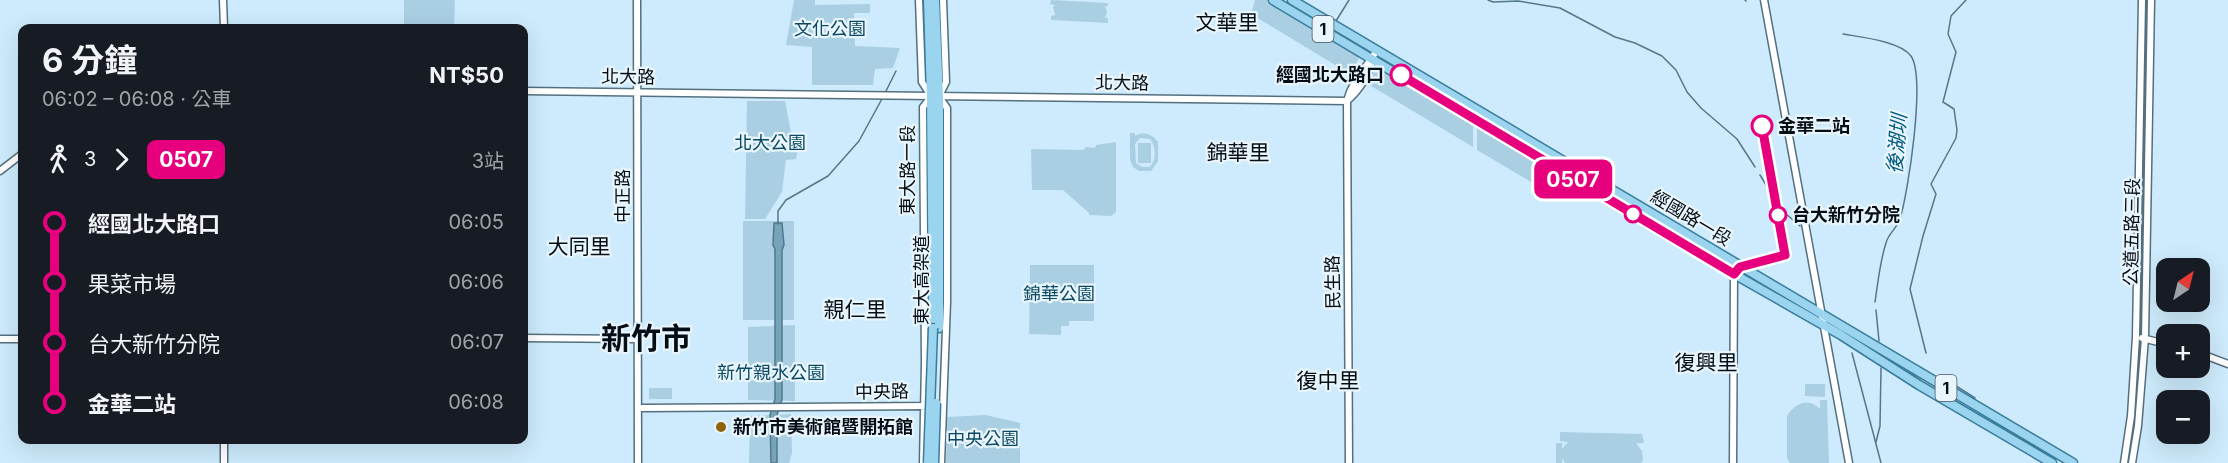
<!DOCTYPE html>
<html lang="zh-TW">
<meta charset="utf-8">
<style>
:root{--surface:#171b24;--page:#242831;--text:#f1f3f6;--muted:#9ea1a6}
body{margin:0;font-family:Inter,"Noto Sans TC",sans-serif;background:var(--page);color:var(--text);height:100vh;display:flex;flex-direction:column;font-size:22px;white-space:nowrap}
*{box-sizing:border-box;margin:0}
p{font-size:20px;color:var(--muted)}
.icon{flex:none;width:33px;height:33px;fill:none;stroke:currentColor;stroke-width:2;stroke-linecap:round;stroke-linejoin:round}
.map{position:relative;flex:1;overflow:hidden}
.sheet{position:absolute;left:18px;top:24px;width:510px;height:420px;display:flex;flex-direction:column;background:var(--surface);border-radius:12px;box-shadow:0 6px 24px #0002}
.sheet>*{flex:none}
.badge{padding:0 12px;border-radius:9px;font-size:21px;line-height:39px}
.needle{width:39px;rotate:35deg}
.tools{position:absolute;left:2156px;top:258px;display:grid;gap:12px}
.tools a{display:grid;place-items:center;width:54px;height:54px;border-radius:12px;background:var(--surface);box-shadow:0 6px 24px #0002;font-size:30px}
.map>.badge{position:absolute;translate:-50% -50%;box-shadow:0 0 0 3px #fff}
.legs{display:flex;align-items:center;gap:9px;height:66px;padding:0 24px;font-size:20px}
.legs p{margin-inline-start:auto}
.head{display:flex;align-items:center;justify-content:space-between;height:102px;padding:0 24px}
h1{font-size:33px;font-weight:700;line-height:45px}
ul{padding:0 24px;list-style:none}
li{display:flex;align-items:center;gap:21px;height:60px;font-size:22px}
li i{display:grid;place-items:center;width:9px;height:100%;margin:0 8px;background:currentColor}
li i::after{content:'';width:15px;height:15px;margin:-8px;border:4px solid;border-radius:50%;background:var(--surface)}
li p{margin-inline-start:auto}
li:first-child i{background:linear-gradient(#0000 50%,currentColor 0)}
li:last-child i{background:linear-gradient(currentColor 50%,#0000 0)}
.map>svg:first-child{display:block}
.green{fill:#aacfe3;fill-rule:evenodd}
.water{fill:#76a4bb;stroke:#547789;stroke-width:1.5}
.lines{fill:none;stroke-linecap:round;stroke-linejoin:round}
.stream{stroke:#547789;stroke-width:1.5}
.minor-casing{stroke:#546f7e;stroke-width:9}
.major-casing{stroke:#3a7c9b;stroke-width:11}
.minor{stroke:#fff;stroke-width:6}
.major{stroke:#9ad4ef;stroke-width:8}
.major-bridge-casing{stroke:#3a7c9b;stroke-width:11;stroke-linecap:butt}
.major-bridge{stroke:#9ad4ef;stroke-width:8}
.line-1-casing{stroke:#fff;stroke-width:14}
.line-1{stroke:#e6007e;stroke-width:9}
.stop-1-dot{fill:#fff;stroke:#e6007e;stroke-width:3}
.poi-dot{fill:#8e6309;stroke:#e9f5fc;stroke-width:2}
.labels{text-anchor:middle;stroke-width:4.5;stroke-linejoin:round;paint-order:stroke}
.shield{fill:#e9f5fc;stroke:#49535a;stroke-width:1.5}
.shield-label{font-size:16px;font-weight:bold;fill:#050e14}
.park-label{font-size:18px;fill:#0b4962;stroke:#e9f5fc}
.stop-label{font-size:18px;font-weight:bold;fill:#050e14;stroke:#e9f5fc;text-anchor:start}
.street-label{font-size:18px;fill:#050e14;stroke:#e9f5fc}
.poi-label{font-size:18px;font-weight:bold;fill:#050e14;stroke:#e9f5fc;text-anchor:start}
.water-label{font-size:20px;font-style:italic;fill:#005b7c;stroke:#e9f5fc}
.quarter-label{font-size:21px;fill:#050e14;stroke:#e9f5fc}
.town-label{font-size:30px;font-weight:bold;fill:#050e14;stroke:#e9f5fc}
</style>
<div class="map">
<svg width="2228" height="463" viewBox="0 0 2228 463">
<rect width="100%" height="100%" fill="#cdebfc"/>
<path class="green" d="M404,0H455L454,28H404Z
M794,0H815V5L870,4V13H854L855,46L900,48L893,68L875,69L873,85H812V47L786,45Z
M1051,0L1108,3V6L1105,7L1107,12L1105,18H1108V23L1051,20V16L1055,15L1053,7L1055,5L1050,4Z
M1255,0H1267L1361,55L1350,74L1251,14Z
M1376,65L1473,124V147L1366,83Z
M747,101H785L791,133L801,135L796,159L786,160L782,192L765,219H745Z
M1477,127L1533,161V183L1477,150Z
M1130,133H1135V136C1144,131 1152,134 1158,142V161L1151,171H1139L1133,167L1130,160ZM1140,138L1150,139C1156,146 1157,162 1149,167H1142L1136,163L1135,144Z
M1116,142V212L1111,216L1089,215V213L1063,190H1032L1031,149L1083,150L1086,147L1095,148L1096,145Z
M1138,143H1151V163H1138Z
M743,221H794V320H743Z
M1030,265H1094V321H1069V326H1061V335L1029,334Z
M795,325V401L748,400V327Z
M1805,384H1825V397L1805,396Z
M649,388H672V399H649Z
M1820,400H1827L1829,463H1790L1787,458V416C1795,403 1808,397 1820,409Z
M791,414L792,453L789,463H777V415Z
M770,415L771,463H749L750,416Z
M986,415L1020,423V463H946L947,417Z
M1560,432L1642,434L1644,443H1636L1642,451L1643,460L1641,463H1565L1562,458V463H1556V443H1562V449L1568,442L1560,441Z"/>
<path class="water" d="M774,223H782L784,245L782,250V400L777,415V463H771L770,415L775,399V249L773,245Z"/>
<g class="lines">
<path class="stream" d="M1488,0L1493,2L1518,1L1560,8L1615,37L1635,43L1662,56L1676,70L1687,92L1701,108L1737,139L1755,167
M1745,0L1746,1
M1336,21L1349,0
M1843,34C1860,37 1900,41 1911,56C1926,78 1908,193 1900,219C1897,228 1888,234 1886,243C1880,261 1878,282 1875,302
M885,93L896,71
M1760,175L1771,193
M1780,206L1786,214L1800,226
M778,224V211L786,200L828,176L859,141L883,97
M1876,310L1879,341
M1852,353L1881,463
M1926,353L1910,289L1923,236L1936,194L1931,184L1956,138L1957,130L1954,109L1943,102L1956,52L1948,34L1951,16L1966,0
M1953,384L1975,398
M1876,442L1880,426L1881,368"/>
<defs>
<path id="minor" d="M223,0L224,28
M637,0L638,463
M919,0L922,82L931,96
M1764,0L1849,463
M524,91L1347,101
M939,96L946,82L943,0
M939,97L947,108V302L941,463
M1348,100C1359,90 1371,73 1372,58
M0,171L22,154
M524,338L638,339
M2142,338L2166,344
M0,339H22
M2199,353L2228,364
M638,408L928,406
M224,463V440
M923,463L925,363L923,107L931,97
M1349,463L1347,101C1352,80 1367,67 1377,50
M1733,463L1734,274L1740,267
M2124,463L2131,416L2136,337L2142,0
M2132,463L2138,426L2145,338L2151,0"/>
<path id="major" d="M928,0L931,97L933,319
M935,0L939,97V328
M1273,0L1683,245L1841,335L1919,385L2052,463
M1292,0L2073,463"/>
</defs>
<use href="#minor" class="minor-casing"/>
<use href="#major" class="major-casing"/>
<use href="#minor" class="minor"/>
<use href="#major" class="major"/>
<defs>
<path id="major-bridge" d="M928,463L933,328
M934,463L936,403"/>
</defs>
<use href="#major-bridge" class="major-bridge-casing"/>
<use href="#major-bridge" class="major-bridge"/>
</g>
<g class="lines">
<defs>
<path id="line-1" d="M1401,75L1734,274L1740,267L1785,255L1762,126"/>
</defs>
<use href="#line-1" class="line-1-casing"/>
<use href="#line-1" class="line-1"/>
</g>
<g class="stop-1-dot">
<circle cx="1401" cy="75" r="10"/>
<circle cx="1762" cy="126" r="10"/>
<circle cx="1633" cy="214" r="8"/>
<circle cx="1778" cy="215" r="8"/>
</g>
<circle class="poi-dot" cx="721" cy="427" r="6"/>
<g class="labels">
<g class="shield">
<rect x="1312.5" y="16" width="21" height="26" rx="4.5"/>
<rect x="1935.5" y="375" width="21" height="26" rx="4.5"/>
</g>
<g class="shield-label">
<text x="1323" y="35">1</text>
<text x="1946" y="394">1</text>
</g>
<g class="park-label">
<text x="830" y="35">文化公園</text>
<text x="770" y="149">北大公園</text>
<text x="1059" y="300">錦華公園</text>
<text x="771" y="379">新竹親水公園</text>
<text x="983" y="445">中央公園</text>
</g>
<g class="stop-label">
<text x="1384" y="81" text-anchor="end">經國北大路口</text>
<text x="1778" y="132">金華二站</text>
<text x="1792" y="221">台大新竹分院</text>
</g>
<g class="street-label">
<text transform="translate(628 77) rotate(1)" y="6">北大路</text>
<text transform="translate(1122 83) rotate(1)" y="6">北大路</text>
<text transform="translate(908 170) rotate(-90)" y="6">東大路一段</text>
<text transform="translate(623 196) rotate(-90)" y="6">中正路</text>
<text transform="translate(1691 218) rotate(31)" y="6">經國路一段</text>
<text transform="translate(2132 232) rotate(-89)" y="6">公道五路三段</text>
<text transform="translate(922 280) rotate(-90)" y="6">東大高架道</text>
<text transform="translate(1333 282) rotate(-91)" y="6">民生路</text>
<text transform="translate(882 392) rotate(-1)" y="6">中央路</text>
</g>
<g class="poi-label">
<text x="733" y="433">新竹市美術館暨開拓館</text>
</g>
<g class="water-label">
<text transform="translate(1897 144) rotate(-85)" y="7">後湖圳</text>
</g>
<g class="quarter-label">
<text x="1227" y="30">文華里</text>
<text x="1238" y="160">錦華里</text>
<text x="579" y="254">大同里</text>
<text x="855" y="317">親仁里</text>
<text x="1706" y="370">復興里</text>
<text x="1328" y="388">復中里</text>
</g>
<g class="town-label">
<text x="646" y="349">新竹市</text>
</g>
</g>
</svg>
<div class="tools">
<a><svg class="needle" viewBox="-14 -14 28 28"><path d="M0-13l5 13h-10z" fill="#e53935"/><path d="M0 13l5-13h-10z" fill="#9ea1a6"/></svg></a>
<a>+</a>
<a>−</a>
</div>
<b class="badge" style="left:1573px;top:179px;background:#e6007e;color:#fff">0507</b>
<section class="sheet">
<div class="head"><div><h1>6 分鐘</h1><p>06:02 – 06:08 · 公車</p></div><b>NT$50</b></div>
<div class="legs"><svg class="icon" aria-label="walk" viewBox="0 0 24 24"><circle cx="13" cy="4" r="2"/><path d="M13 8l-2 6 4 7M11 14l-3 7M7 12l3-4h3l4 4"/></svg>3<svg class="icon" aria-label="forward" viewBox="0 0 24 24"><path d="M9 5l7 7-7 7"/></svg><b class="badge" style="background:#e6007e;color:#fff">0507</b><p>3站</p></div>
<ul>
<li><i style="color:#e6007e"></i><b>經國北大路口</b><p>06:05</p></li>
<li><i style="color:#e6007e"></i><span>果菜市場</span><p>06:06</p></li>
<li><i style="color:#e6007e"></i><span>台大新竹分院</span><p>06:07</p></li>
<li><i style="color:#e6007e"></i><b>金華二站</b><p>06:08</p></li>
</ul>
</section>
</div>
